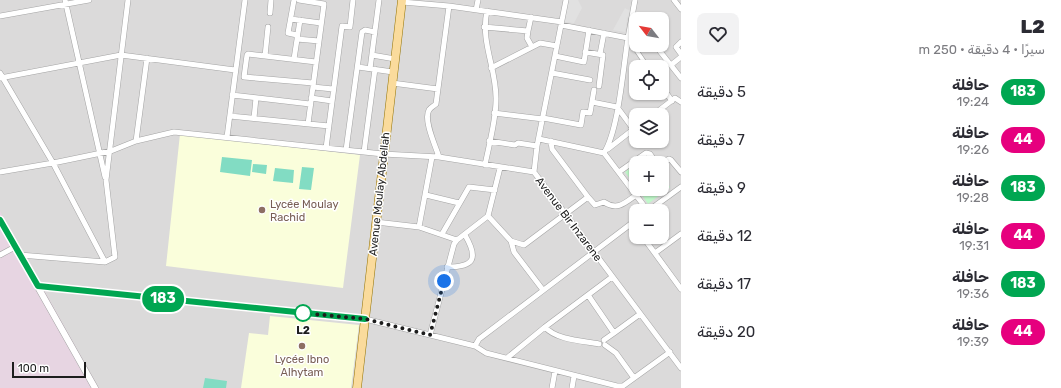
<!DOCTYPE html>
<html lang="ar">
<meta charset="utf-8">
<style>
:root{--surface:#fff;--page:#f2f2f3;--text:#2b2b33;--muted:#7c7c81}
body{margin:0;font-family:Rubik,"Noto Sans Arabic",sans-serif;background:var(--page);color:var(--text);direction:rtl;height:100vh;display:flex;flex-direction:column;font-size:15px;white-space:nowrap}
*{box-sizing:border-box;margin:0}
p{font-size:13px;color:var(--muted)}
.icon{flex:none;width:22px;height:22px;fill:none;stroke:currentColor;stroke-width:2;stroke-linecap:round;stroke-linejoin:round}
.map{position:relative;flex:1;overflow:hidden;direction:ltr}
.drawer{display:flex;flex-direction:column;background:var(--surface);width:380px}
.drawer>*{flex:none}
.badge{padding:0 8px;border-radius:13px;font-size:14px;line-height:26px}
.needle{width:26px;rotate:301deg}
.buttons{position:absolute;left:629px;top:12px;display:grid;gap:8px}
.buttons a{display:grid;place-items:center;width:40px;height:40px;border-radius:8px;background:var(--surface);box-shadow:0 1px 3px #0004;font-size:20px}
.scale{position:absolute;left:12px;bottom:10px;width:74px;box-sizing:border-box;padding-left:4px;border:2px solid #1d1d1d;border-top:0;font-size:11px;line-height:14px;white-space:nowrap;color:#1d1d1d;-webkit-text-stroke:3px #fff;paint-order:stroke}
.you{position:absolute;width:20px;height:20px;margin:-10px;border:3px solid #fff;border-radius:50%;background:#1a73e8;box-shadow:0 0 0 6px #1a73e833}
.map>.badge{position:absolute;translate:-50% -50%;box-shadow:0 0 0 2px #fff}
.round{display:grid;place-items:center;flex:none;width:42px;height:42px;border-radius:8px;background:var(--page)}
.summary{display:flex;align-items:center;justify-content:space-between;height:68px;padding:0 16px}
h1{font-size:19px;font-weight:800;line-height:30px}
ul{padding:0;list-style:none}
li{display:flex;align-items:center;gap:12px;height:48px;padding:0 16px}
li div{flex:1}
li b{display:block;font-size:15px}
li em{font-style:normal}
li .badge{min-width:44px;font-weight:700;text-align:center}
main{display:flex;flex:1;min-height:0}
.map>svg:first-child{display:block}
.residential{fill:#dbdada;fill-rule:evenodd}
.industrial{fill:#e7d5e2}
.education{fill:#fafedb}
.park{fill:#c0f8ca}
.pitch{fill:#82dcc3}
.parking{fill:#e1e1e1}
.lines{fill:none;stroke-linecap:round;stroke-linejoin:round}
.pedestrian-casing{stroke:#a4a4a4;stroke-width:5}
.minor-casing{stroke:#a4a4a4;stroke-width:6}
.tertiary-casing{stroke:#a4a4a4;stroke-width:7}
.primary-casing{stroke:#937303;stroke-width:9}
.pedestrian{stroke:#fff;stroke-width:4}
.minor{stroke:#fff;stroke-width:5}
.tertiary{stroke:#fff;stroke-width:6}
.primary{stroke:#fadb9c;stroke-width:8}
.line-casing{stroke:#fff;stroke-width:9}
.line{stroke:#00a651;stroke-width:6}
.walk{stroke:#1d1d1d;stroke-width:4;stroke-dasharray:0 7.2}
.education-dot{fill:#8d6e63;stroke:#fff;stroke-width:1.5}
.stop-dot{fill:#fff;stroke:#00a651;stroke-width:2}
.labels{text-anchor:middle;stroke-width:3;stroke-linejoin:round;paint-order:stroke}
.street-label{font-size:11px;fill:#1d1d1d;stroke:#fff}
.education-label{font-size:11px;fill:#785e54;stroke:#fff;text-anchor:start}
.stop-label{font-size:11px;font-weight:bold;fill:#1d1d1d;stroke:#fff}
</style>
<main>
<section class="drawer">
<div class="summary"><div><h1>L2</h1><p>سيرًا · 4 دقيقة · 250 m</p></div><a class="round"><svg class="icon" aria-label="heart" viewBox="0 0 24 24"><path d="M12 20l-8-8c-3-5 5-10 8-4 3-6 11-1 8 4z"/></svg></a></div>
<ul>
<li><span class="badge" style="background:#00a651;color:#fff">183</span><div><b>حافلة</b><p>19:24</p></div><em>5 دقيقة</em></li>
<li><span class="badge" style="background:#e6007e;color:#fff">44</span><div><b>حافلة</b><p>19:26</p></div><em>7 دقيقة</em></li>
<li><span class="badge" style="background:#00a651;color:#fff">183</span><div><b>حافلة</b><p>19:28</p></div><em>9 دقيقة</em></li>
<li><span class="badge" style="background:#e6007e;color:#fff">44</span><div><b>حافلة</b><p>19:31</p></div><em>12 دقيقة</em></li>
<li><span class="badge" style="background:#00a651;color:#fff">183</span><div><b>حافلة</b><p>19:36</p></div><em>17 دقيقة</em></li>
<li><span class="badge" style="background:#e6007e;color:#fff">44</span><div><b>حافلة</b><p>19:39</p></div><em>20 دقيقة</em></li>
</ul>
</section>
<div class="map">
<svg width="681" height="388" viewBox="0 0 681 388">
<rect width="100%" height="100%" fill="#eeebe3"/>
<path class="residential" d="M0,0H681V388H0ZM636,19H662V45H636ZM636,67H662V93H636ZM636,115H662V141H636ZM636,163H662V189H636ZM636,211H662V237H636Z"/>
<path class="industrial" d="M0,211L99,388H0Z"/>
<path class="education" d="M180,134L360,155L343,288L166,266Z
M270,316L359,325L351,388H241L249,333L268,335Z"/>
<path class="park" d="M636,164V187L625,172Z
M662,176L670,187L648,204L638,189H662Z"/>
<path class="pitch" d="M222,157L252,160L250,176L220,172Z
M253,164L267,165L266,174L252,172Z
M302,167L314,168L311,190L299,189Z
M275,168L294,170L293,183L273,181Z
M205,378L227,381L226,388H203Z"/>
<path class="parking" d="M568,0H578L582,8L574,23L564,22Z
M625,8L630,11L625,32L613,30Z"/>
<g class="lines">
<defs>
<path id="pedestrian" d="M628,38L647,66"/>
<path id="minor" d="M65,0L105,177
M294,0L288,33L297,35
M299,0L324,4L308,124
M566,0L537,146L534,172L681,368
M674,0L681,9
M402,2L449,6L562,22
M476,10L478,0
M270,13L271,0
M0,16L89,0
M291,19L321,23
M561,25L628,38L635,0
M484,27L528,31L531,17
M528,31L527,38L532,47
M297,39L319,41
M681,42L676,47L681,54
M655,45L681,78
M585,52L603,55L599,86
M600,54L604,33
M372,55L395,59
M265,56L268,27
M555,56L584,62L589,30
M294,59L300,20
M671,65L681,57
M647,66L648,67
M358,67L393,72
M491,68L540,43L557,46
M370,69L379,0
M0,73L53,163L105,262
M552,73L590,80
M0,78L121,55L235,70
M313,83L244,77L247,55L248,54L316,62
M392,83L438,89
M313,87L333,89
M662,87L672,101
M232,95L310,104
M311,98L332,101
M592,102L617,107L634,130
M494,113L543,119
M653,115L675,98L681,102
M230,116L329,126
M254,118L256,98
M543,118L581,125L583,112L590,113L594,90
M227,137L245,0
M539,139L604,153
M136,141L147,58
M489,141L515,145L518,143L537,146
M551,141L552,149L588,197
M326,148L342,26L350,27L353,0
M608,149L635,128
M346,150L362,32L365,30L375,32
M364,152L375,69
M604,153C619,129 623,67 628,38
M604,153L648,211
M439,157C436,147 423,120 429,110C431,107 434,106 436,104L449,6
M661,163L669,159L671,160L681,172
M485,165C489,145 496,120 496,100C497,70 480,42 487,11
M0,172L53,163L111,151L136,141L174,132L383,154L439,157L534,172
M619,172L646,153L650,154L656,163
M426,195L459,203
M648,211L681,187
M488,216L511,241L524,245L588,197L595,205L604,202C617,211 625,203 636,195
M376,222L419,227L457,240
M419,227L432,157
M442,234L469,187L495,190
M643,237L681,289
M511,241L514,252L543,290
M655,253L681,234
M0,255L15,247
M20,255L105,262L115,257L106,180L128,0
M447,267C474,267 479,259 465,235
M38,286L365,319L475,346L486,353L617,386H623L670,352
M588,295L614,333L604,340
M614,333L640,314
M430,335L454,244L457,240L488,216L500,168
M599,344C583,341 556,340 545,327L612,277
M605,345L616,353L634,378
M475,346L479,339L636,220
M507,358L545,327
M552,388L555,371
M572,388L574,376"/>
<path id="tertiary" d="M0,220L95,388"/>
<path id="primary" d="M357,388L402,0"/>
</defs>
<use href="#pedestrian" class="pedestrian-casing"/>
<use href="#minor" class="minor-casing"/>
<use href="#tertiary" class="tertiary-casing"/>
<use href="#primary" class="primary-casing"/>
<use href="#pedestrian" class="pedestrian"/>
<use href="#minor" class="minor"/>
<use href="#tertiary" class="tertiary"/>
<use href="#primary" class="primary"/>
</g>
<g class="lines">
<defs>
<path id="line" d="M0,220L38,286L365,319"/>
</defs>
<use href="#line" class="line-casing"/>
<use href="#line" class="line"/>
<path class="walk" d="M303,313L365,319L430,335L444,281"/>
</g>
<g class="education-dot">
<circle cx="262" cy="210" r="4"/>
<circle cx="302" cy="346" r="4"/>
</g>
<circle class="stop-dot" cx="303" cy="313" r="8"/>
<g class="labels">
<g class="street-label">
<text transform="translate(379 194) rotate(-84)" y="4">Avenue Moulay Abdellah</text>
<text transform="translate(569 219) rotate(53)" y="4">Avenue Bir Inzarene</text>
</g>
<g class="education-label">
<text x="270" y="208">Lycée Moulay<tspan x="270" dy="13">Rachid</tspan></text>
<text x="302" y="363" text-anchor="middle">Lycée Ibno<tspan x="302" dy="13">Alhytam</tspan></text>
</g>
<g class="stop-label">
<text x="303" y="334">L2</text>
</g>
</g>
</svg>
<div class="buttons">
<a><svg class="needle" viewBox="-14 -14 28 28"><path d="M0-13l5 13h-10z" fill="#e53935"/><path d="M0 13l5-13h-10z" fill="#7c7c81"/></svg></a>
<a><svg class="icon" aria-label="locate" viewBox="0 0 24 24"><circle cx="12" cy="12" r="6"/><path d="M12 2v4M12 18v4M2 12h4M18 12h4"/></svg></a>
<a><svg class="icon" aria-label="layers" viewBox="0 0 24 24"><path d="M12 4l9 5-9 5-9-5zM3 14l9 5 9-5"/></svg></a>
<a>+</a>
<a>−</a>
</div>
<div class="scale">100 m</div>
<div class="you" style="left:444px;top:281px"></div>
<b class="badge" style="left:163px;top:299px;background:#00a651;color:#fff">183</b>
</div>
</main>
